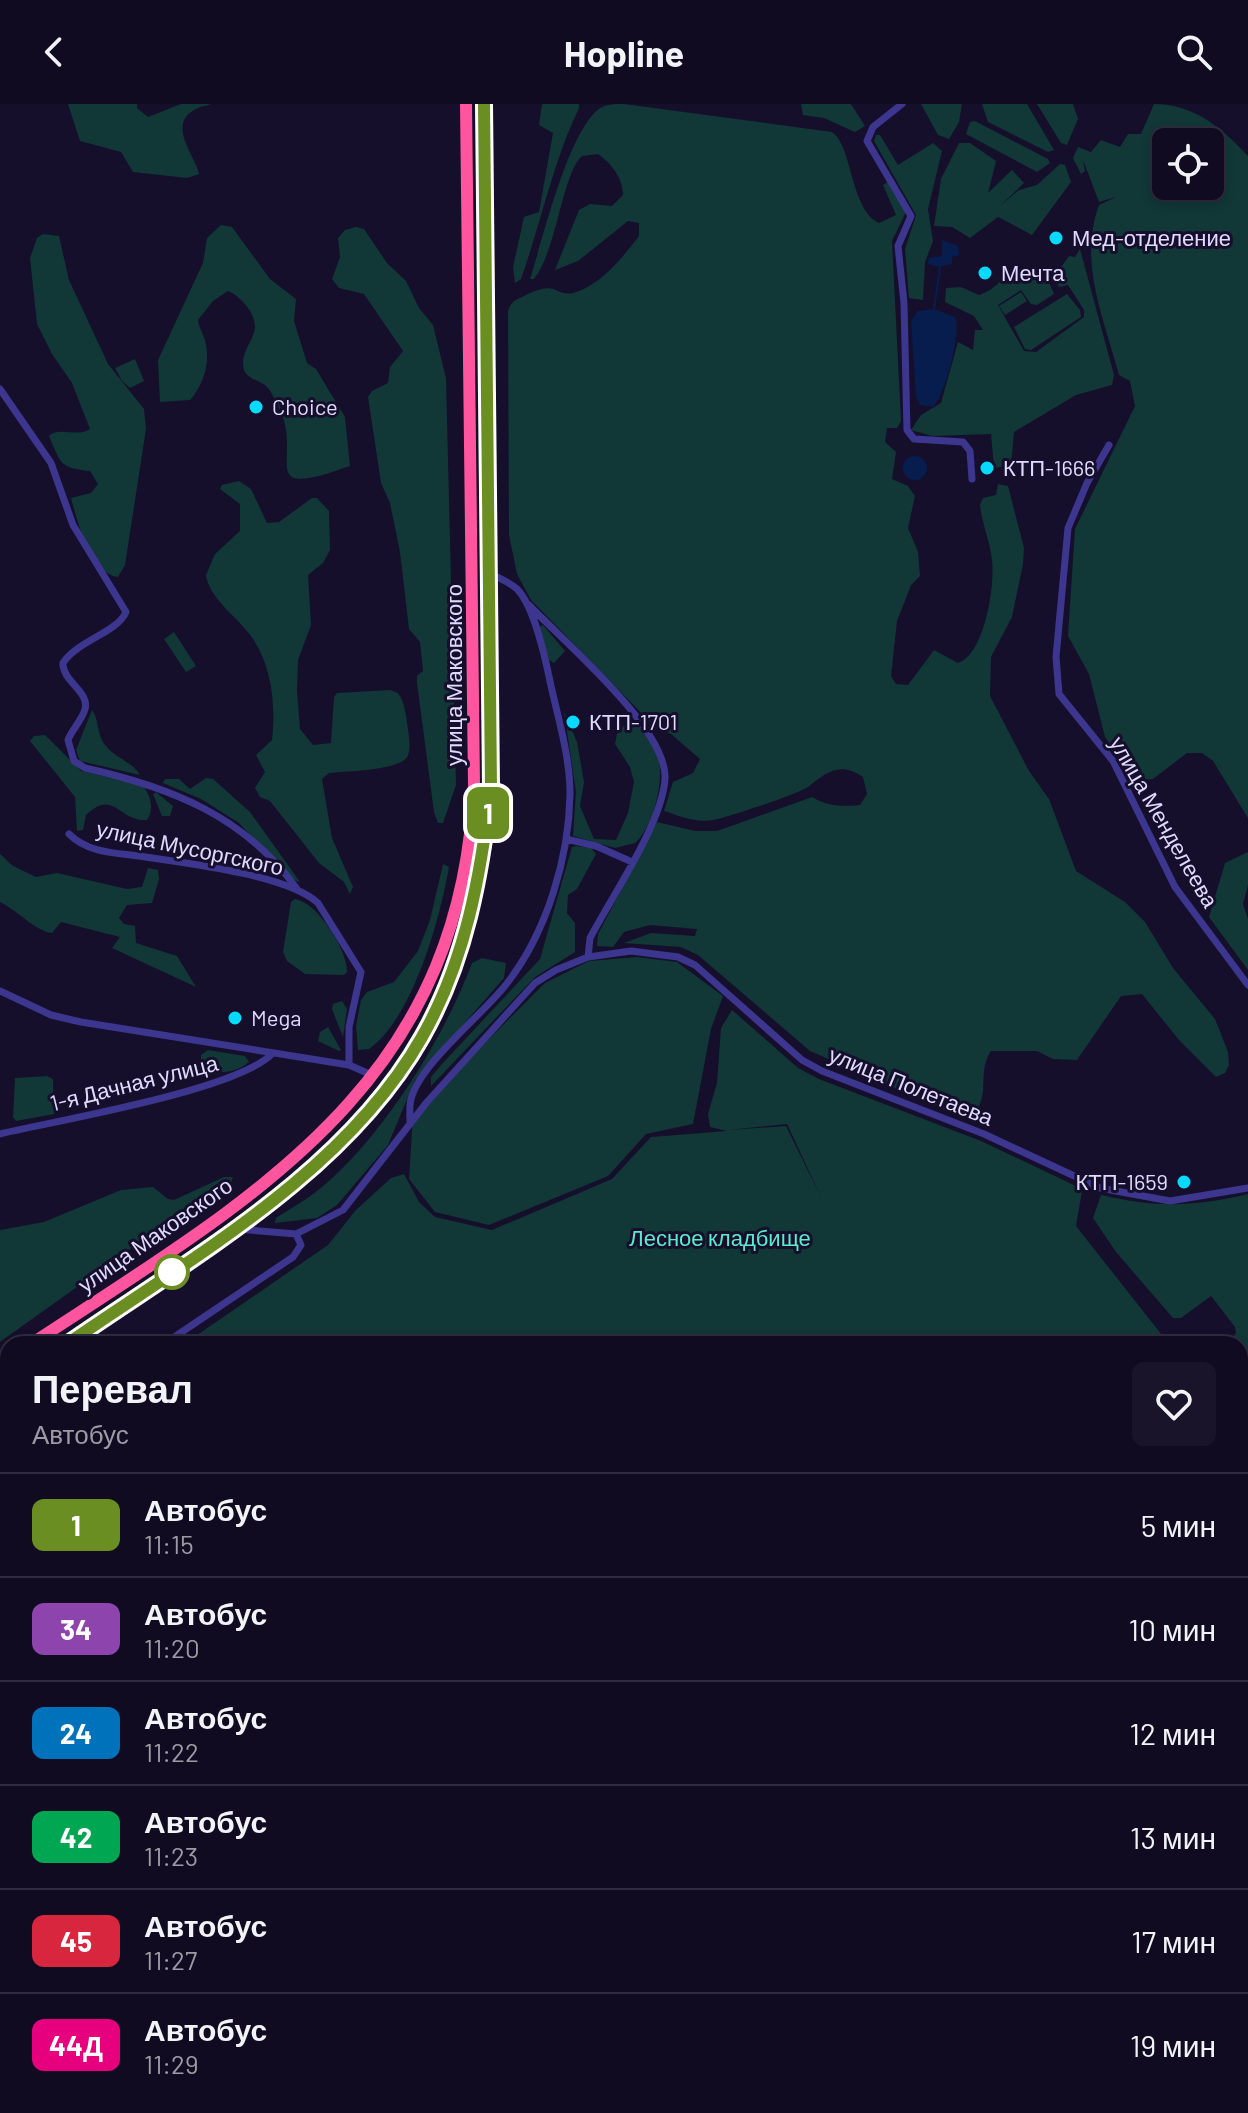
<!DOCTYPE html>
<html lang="ru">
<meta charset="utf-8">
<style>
:root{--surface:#100b21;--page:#19142a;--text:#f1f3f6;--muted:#9c9ba5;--line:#302b3f}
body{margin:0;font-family:Barlow,sans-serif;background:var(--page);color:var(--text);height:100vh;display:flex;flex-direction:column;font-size:30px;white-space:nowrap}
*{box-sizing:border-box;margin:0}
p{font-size:26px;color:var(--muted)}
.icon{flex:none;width:44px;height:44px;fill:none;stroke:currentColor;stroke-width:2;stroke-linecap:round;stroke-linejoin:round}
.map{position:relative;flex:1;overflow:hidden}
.drawer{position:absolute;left:0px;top:1232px;width:1248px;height:778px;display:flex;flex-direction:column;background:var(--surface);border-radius:24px 24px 0 0;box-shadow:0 4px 12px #0003,0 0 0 2px var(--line)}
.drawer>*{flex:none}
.badge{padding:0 16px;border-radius:12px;font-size:28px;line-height:52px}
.tools{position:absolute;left:1152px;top:24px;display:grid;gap:16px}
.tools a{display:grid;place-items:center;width:72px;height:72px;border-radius:12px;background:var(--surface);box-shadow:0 4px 12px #0003,0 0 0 2px var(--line);font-size:40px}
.map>.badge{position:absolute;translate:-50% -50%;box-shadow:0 0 0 4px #fff}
.round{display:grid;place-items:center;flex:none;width:84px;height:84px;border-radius:12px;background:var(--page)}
.headline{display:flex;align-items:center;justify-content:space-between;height:136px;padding:0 32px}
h1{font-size:38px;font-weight:700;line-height:60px}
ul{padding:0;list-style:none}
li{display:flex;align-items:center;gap:24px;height:104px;padding:0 32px;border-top:2px solid var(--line)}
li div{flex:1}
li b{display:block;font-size:30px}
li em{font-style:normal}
li .badge{min-width:88px;font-weight:700;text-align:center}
header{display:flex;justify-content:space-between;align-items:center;height:104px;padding:0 32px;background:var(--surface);font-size:36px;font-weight:700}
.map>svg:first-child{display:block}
.green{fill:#113737;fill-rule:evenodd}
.water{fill:#061d4e}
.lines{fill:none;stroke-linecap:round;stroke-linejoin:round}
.stream{stroke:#061d4e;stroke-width:2}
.street{stroke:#3d368f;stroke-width:7}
.highway{stroke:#ff559f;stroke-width:12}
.line-casing{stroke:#fff;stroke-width:18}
.line{stroke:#6b8e23;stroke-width:12}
.poi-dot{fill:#06dbff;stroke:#150f2c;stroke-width:3}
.stop-dot{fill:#fff;stroke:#6b8e23;stroke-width:4}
.labels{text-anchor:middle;stroke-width:6;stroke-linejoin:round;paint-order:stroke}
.poi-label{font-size:22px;fill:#e0daff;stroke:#150f2c;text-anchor:start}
.street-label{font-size:22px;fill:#e0daff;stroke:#150f2c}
.park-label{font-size:22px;fill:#5beacd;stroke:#150f2c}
</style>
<header><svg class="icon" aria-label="back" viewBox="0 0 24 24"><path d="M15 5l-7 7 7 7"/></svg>Hopline<svg class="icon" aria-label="search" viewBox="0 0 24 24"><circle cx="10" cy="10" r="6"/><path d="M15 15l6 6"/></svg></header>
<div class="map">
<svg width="1248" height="2009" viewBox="0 0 1248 2009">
<rect width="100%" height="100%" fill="#150f2c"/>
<path class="green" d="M68,0H137V4L148,13L181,0H211C207,2 202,2 198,4C164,19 196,52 199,70L187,74L133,68L121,48L80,37Z
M542,0H579V4C553,58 541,119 521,175L515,179L513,163L524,113L539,108L553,29L539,21Z
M624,0L832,28C853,43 850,105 879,119L896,111L883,81L888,78L906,108L892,137L901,317L897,324H887L885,338L896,348L892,375L908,382L915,392L908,424L918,448L920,472L911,481L897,517L891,572L896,580L908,581L934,546L958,559C985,550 995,481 992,456C990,438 982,420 980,401L983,394L996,391L998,380L1008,382L1024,444L1023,460L1012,513L991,553L990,592L1029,667L1049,695L1076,767L1125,798L1145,818L1173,864L1215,915L1228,948L1229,961L1225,969L1216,973L1179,936L1142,890L1121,892L1077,956L1053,955L1037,947H991C975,971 994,994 968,1016L810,947L698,851L681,843L624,839L651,829L695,832L697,825L650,821L624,828L613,843L597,842L598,830L657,718L695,727H717L812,693C827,702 842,703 860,701L867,690L863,673C839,657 826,669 808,683C798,690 726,714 713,716C695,719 680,712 664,707L673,678L693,669L700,655L671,630L656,624L531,496L517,470L509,431L508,207C512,196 516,196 526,191C559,175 554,193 573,189C600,182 623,153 639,132V119L628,117L578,157L555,166L579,106L590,100L612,102L623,91C623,74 611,59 598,50L582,52C562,70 557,146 534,175H530C543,135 568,27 600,4C607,0 615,0 624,0Z
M801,0H851L865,22L855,28L824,14L803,11Z
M921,0H962L959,18L949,35L938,31Z
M982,0H1027L1054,46L1048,48L988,18Z
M1037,0H1073L1078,15L1067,41L1061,39Z
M1154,0C1194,0 1222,24 1248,52V714L1213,657L1202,649H1187L1153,675L1142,676L1131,670L1105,633L1089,570L1068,532L1075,425L1135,302L1130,277L1119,271C1104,214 1078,159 1099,101L1116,93L1099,98L1083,56L1085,67L1081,70L1073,54L1078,43L1091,48L1101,36L1120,43L1128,30H1141ZM1210,38V82H1166V38Z
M975,17L1048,55L1050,59L1037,68L966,30L970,18Z
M876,31H880L898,61L933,39L942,47L928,105L933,137L925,158L923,196L909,194L905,145L916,111L874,37Z
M959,39H970L996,57L988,89L1012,66L1024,79L1001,101L1019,86L1037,81L1060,60L1065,61L1071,78L1032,131L998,113L970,134L952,123L934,122L941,75Z
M221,121L232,123L270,175L296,195L294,217L307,259L316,265L345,313L350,362C253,397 303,354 280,306C276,299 273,290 268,284C261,276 248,276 244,266C240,252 249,242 253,231C261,214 242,193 228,187L213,197L198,216C199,225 205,232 206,241C210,260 203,282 190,296L160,298L158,256L203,159L207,134Z
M356,123L364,125L387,159L406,177L419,204L433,221L446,274L456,681L443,719H438L434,708L417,579V572L423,567L420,538L409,525L400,448L390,399L381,379L368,293L372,287L388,279L390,263L403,247L364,190L339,184L332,175L340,153L338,134L345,126Z
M43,130L59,132L69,176L108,260L144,305L146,325L125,461L118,473C89,469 78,418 71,394L91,389L98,380L90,367C60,364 61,360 49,332C59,322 78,334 90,325L72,279L52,250L37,220L30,154L37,134Z
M1080,145L1114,271L1112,281L1076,291L1014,328L1011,361L994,364L991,330L932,332L911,326L921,311L941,299L958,238L973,246L975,226H983L974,212L945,198L946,184L961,183L979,191C1011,180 998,156 1048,176L1054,190L1037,201L1031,200L1021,186L998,201L1024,247L1036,248L1084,213V206L1068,181L1059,183L1054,173L1069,152L1075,153Z
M1021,188L1027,197L1005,211L999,202Z
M1067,190L1080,206L1081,213L1031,246L1025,245L1014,223Z
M135,255L144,277L130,284L122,277L115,264Z
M239,377L251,385L267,419L279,418L312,394H317L329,407L330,446L323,459L308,471L311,521L298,556L297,587L300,625L313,641L331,639L334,593L337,589L390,586L398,589C405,598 406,613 408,625C409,633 411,644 408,651C403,667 345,667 329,669L322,675L332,734L353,783L350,790L344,778L319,759L270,697L260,693L255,684L265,668L256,651L272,636C276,602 272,561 251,532C238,514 209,494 206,471L215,450L240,427V400L220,385L222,381Z
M543,521L565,547L554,559L549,556L539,523Z
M174,528L196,562L186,568L164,535Z
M92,606C100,617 96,631 106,642C115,654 133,658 140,671L80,657L76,646Z
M564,607L577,638L584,678L580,702L594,735L616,736L628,709L634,678L630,663L615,640L617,630L628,617L637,619C644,630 654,641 658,653C665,677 653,723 635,739L615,744L573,732L576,688Z
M45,631L81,667L141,680C150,689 155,704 147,716C118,718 115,684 86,711L83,726L77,727L75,693L30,637L34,632Z
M206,674L213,675L250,708L300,778L291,775L239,719L201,695L163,679L165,675H179L190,685Z
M156,688L173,702L170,712H162L153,690Z
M576,742L591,744L596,750L577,785L568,791L567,809L575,819V848L535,873L431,982V973L442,960L540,855L572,743Z
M1248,748V781L1243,800L1248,815V866L1209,813L1225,759Z
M0,750L13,762L36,773L57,769L127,785L142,783L148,764L158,766L159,775L152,799L127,801L119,814L124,820L135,822L136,839L177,852L196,883L112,844L120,833L61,818L52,829C35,827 17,806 0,798Z
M443,760L449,763C440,815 413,914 369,945L358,946L356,922L361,896L367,888L394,878L418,847L430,816Z
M295,795C317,798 348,846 347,868L344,871L305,870L287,857L283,848L291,798Z
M637,853L677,858L723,892L711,925L693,1020L646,1030L608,1072L489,1121L435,1108L409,1075L413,1011L545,879L589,857Z
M482,854L506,859L504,874L415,976L388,1041L337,1101L317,1114L275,1119L276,1114C291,1104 308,1095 322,1083C384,1031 444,934 472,859Z
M342,897L347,905L343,933L332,905L333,900Z
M732,906L798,964L819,975L981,1037L1078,1083L1082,1087L1076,1122L1169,1240H184L328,1141L356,1106L391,1074L404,1070L419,1098L435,1113L492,1126L612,1075L651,1033L727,1027L710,1023L708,1010L717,979L721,924ZM787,1020L821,1093L786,1022L728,1026Z
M328,923L341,946L339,947L318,937L320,928Z
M208,946L245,952L249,958C234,971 216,969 201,965V951Z
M47,972L53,975L54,1010L16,1017L13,1013L15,974Z
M224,1073H233L230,1082L144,1135L0,1238V1126L44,1118L121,1086L153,1083L168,1095L174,1096Z
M1248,1090V1248L1240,1254V1240H1228L1236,1229L1235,1223L1211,1192L1181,1214H1173L1116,1148L1093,1114L1101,1091C1158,1104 1192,1103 1248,1090Z
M1248,1261V1293L1242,1295L1240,1265Z
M1240,1323L1248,1333V1366L1240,1368Z
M8,1332V2002H259L255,2009H0V1340Z
M1248,1460V1866L1240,1860V1461Z
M467,2002H532L538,2009H474Z
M810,2002H851L849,2009H817Z
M873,2002H964L956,2009H870Z
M1102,2002H1143L1160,2009H1095Z"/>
<path class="water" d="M942,136L958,142L959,151L952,153V160L939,163L928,160L929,154L942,152Z
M934,205L955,213C962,227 945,292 933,303L920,301L916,293L911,217L918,207Z
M903 364a12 12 0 1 1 24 0a12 12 0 1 1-24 0Z"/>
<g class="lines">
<path class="stream" d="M934,205L940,163"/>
<path class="street" d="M902,0L873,23L867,37L911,112L898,142L904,199L907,326L914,335L963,338L970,347L972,375
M0,285L51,359L73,421L126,508C118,528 77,537 63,559C62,578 93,589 84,608C80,618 72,626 68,636L74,657L85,664C170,683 245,712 297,785
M1109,341L1087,379L1068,424L1056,553L1059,590L1113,657L1175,783L1248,881
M529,501C564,538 668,625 665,675C662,720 612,792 590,834L588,853
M69,730C88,749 115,749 139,752C184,759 286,770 318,799L361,868L349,923V961
M566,735L596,742L632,758
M0,887L51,911L81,918L349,961L372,971
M410,1019C410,1012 409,1002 411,995C421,958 484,910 508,878C547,827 569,754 570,690C570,654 559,617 551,582C546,557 535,503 517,485C511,479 499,474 491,470
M0,1030C59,1016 234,987 272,950
M237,1125L296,1130L343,1106L427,998L535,879L556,866L588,853L631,847L678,853L695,861L802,956L822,967L984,1030L1100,1084L1170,1097L1248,1084
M164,1240L293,1153L301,1141L296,1130
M0,1399L8,1388
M804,2002L809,2009
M240,2009L245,2002"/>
<path class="highway" d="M31,1240C256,1092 461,981 474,681L466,0
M67,1240C191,1155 347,1068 422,933C466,856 481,770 491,683L484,0
M0,1260L8,1255
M0,1287L8,1281"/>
</g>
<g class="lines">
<defs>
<path id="line" d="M67,1240C191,1154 346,1068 422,933C466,856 481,770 491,683L484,0"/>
</defs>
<use href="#line" class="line-casing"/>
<use href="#line" class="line"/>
</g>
<g class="poi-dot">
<circle cx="1056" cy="134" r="8"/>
<circle cx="985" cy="169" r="8"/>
<circle cx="256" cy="303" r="8"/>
<circle cx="987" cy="364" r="8"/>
<circle cx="573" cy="618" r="8"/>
<circle cx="235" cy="914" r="8"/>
<circle cx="1184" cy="1078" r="8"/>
</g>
<circle class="stop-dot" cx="172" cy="1168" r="16"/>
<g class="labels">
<g class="poi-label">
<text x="1072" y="142">Мед-отделение</text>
<text x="1001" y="177">Мечта</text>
<text x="272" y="311">Choice</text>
<text x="1003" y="372">КТП-1666</text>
<text x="589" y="626">КТП-1701</text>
<text x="251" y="922">Mega</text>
<text x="1168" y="1086" text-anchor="end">КТП-1659</text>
</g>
<g class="street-label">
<text transform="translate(454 571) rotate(-90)" y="8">улица Маковского</text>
<text transform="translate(1164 718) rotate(60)" y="8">улица Менделеева</text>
<text transform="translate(190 744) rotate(12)" y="8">улица Мусоргского</text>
<text transform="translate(134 979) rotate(-14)" y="8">1-я Дачная улица</text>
<text transform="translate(911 982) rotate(22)" y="8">улица Полетаева</text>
<text transform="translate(155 1131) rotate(-35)" y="8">улица Маковского</text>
</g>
<g class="park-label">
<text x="720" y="1142">Лесное кладбище</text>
</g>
</g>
</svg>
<div class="tools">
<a><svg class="icon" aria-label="locate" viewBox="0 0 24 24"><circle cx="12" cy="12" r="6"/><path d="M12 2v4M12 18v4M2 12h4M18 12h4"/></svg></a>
</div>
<b class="badge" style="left:488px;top:709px;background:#6b8e23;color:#fff">1</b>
<section class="drawer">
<div class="headline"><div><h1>Перевал</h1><p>Автобус</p></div><a class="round"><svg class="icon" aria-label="heart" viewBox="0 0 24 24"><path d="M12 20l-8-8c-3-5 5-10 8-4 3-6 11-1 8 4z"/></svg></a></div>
<ul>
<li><span class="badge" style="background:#6b8e23;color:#fff">1</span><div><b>Автобус</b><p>11:15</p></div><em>5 мин</em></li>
<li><span class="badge" style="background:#8e44ad;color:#fff">34</span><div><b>Автобус</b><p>11:20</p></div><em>10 мин</em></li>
<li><span class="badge" style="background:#0072bc;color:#fff">24</span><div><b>Автобус</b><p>11:22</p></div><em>12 мин</em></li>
<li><span class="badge" style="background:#00a651;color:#fff">42</span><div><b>Автобус</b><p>11:23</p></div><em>13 мин</em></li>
<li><span class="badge" style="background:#d7263d;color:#fff">45</span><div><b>Автобус</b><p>11:27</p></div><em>17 мин</em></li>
<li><span class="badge" style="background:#e6007e;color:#fff">44Д</span><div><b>Автобус</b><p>11:29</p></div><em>19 мин</em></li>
</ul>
</section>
</div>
